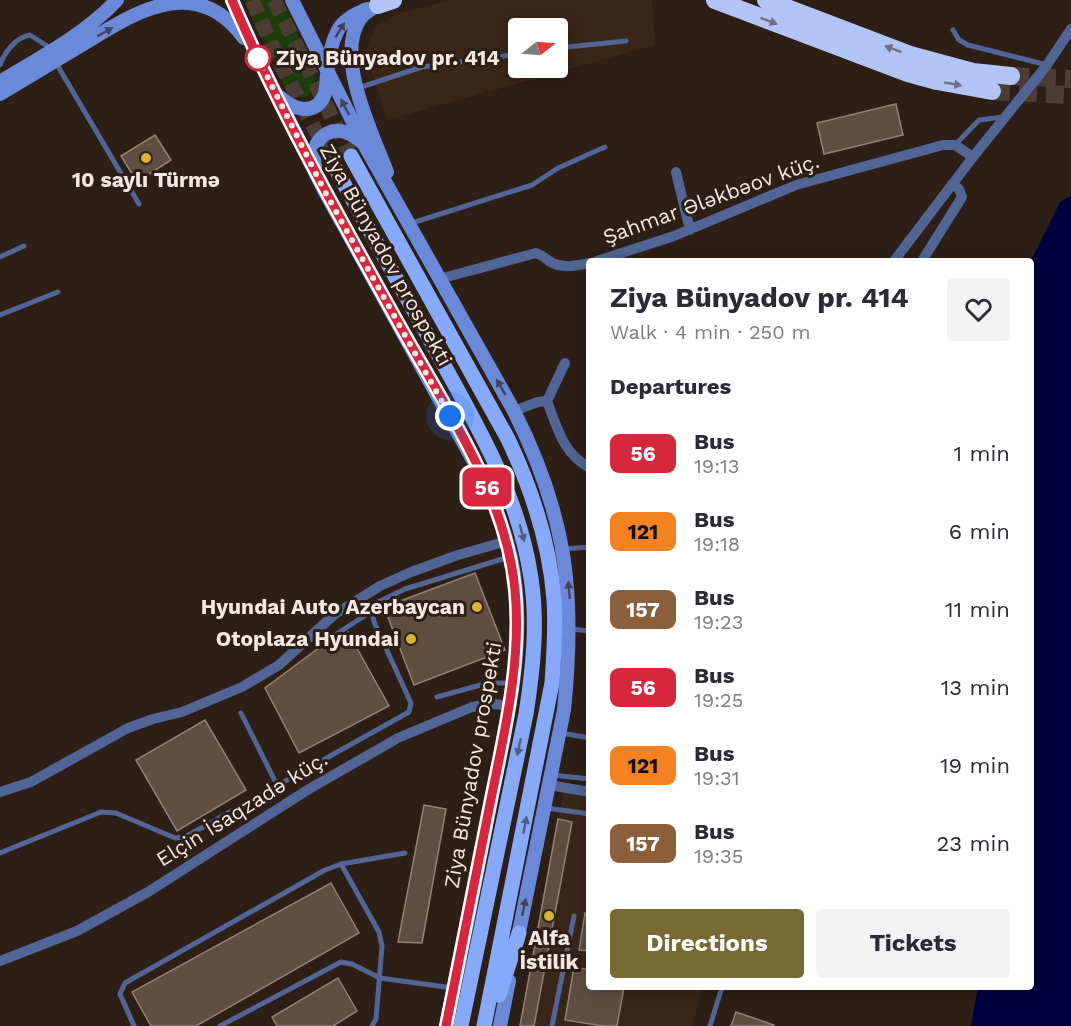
<!DOCTYPE html>
<meta charset="utf-8">
<style>
:root{--surface:#fff;--page:#f2f2f3;--text:#2b2b33;--muted:#7c7c81;--accent:#786933}
body{margin:0;font-family:"Work Sans",sans-serif;background:var(--page);color:var(--text);height:100vh;display:flex;flex-direction:column;font-size:22px;white-space:nowrap}
*{box-sizing:border-box;margin:0}
p{font-size:20px;color:var(--muted)}
.icon{flex:none;width:33px;height:33px;fill:none;stroke:currentColor;stroke-width:2;stroke-linecap:round;stroke-linejoin:round}
.map{position:relative;flex:1;overflow:hidden}
.side{position:absolute;left:586px;top:258px;width:448px;height:732px;display:flex;flex-direction:column;background:var(--surface);border-radius:6px;box-shadow:0 3px 15px #0003}
.side>*{flex:none}
.badge{padding:0 12px;border-radius:9px;font-size:21px;line-height:39px}
.needle{width:39px;rotate:73deg}
.tools{position:absolute;left:508px;top:18px;display:grid;gap:12px}
.tools a{display:grid;place-items:center;width:60px;height:60px;border-radius:6px;background:var(--surface);box-shadow:0 3px 15px #0003;font-size:30px}
.you{position:absolute;width:30px;height:30px;margin:-15px;border:4px solid #fff;border-radius:50%;background:#1a73e8;box-shadow:0 0 0 9px #1a73e833}
.map>.badge{position:absolute;translate:-50% -50%;box-shadow:0 0 0 3px #fff}
h2{padding:0 24px;font-size:22px;line-height:54px}
.round{display:grid;place-items:center;flex:none;width:63px;height:63px;border-radius:6px;background:var(--page)}
.summary{display:flex;align-items:center;justify-content:space-between;height:102px;padding:0 24px}
h1{font-size:28px;font-weight:700;line-height:45px}
.primary-button{display:flex;gap:12px;margin-top:auto;padding:12px 24px}
.primary-button a{flex:1;height:69px;border-radius:6px;background:var(--accent);color:#fff;font-size:24px;font-weight:700;line-height:69px;text-align:center}
.primary-button a+a{background:var(--page);color:var(--text)}
ul{padding:0;list-style:none}
li{display:flex;align-items:center;gap:18px;height:78px;padding:0 24px}
li div{flex:1}
li b{display:block;font-size:22px}
li em{font-style:normal}
li .badge{min-width:66px;font-weight:700;text-align:center}
.map>svg:first-child{display:block}
.built{fill:#3a2618;fill-rule:evenodd}
.green{fill:#1d3d0d}
.water{fill:#00003f}
.building{fill:#5d4e41;stroke:#928274;stroke-width:1.5}
.lines{fill:none;stroke-linecap:round;stroke-linejoin:round}
.primary-tunnel{stroke:#4b3d34;stroke-width:15;stroke-dasharray:15 8;stroke-linecap:butt}
.highway-tunnel{stroke:#4b3d34;stroke-width:18;stroke-dasharray:18 9;stroke-linecap:butt}
.lane{stroke:#516596;stroke-width:5}
.street{stroke:#516596;stroke-width:10}
.secondary{stroke:#6a8ad9;stroke-width:14}
.primary{stroke:#87a9fa;stroke-width:15}
.highway{stroke:#b1c6f7;stroke-width:18}
.oneway{fill:#6f7286}
.oneway2{fill:#42445a}
.oneway3{fill:#565d7c}
.line-casing{stroke:#fff;stroke-width:14}
.line{stroke:#d7263d;stroke-width:9}
.walk{stroke:#f3e9e2;stroke-width:6;stroke-dasharray:0 10.8}
.stop-dot{fill:#fff;stroke:#d7263d;stroke-width:3}
.poi-dot{fill:#d7b434;stroke:#2d1f15;stroke-width:2}
.labels{text-anchor:middle;stroke-width:6;stroke-linejoin:round;paint-order:stroke}
.stop-label{font-size:21px;font-weight:bold;fill:#f3e9e2;stroke:#2d1f15;text-anchor:start}
.poi-label{font-size:21px;font-weight:bold;fill:#f3e9e2;stroke:#2d1f15}
.street-label{font-size:21px;fill:#f3e9e2;stroke:#2d1f15}
</style>
<div class="map">
<svg width="1071" height="1026" viewBox="0 0 1071 1026">
<rect width="100%" height="100%" fill="#2d1f15"/>
<path class="built" d="M451,0H652L655,45L387,120L365,51L376,26L397,14ZM519,28H558V68H519Z
M564,792L589,796L590,987H703L692,1026H534L572,822L558,819Z"/>
<path class="green" d="M244,0H282L315,72C319,96 303,106 286,89Z"/>
<path class="water" d="M1071,196V1026H971L978,987H1032L1031,261L1060,202Z"/>
<path class="building" d="M896,104L903,135L824,154L817,123Z
M155,135L171,160L137,182L121,156Z
M475,573L505,650L414,685L384,607Z
M348,632L389,706L299,753L265,688L335,636L339,638Z
M205,720L246,790L177,831L136,760Z
M424,805L446,809L422,943L398,942Z
M558,819L572,822L534,1026H520Z
M331,883L359,933L196,1026H151L132,992Z
M585,913L590,914V951L579,950Z
M574,967L590,970V987H624L617,1026H603L565,1020Z
M338,978L357,1011L333,1026H277L272,1017Z
M736,1012L774,1025L773,1026H731Z"/>
<g class="lines">
<path class="primary-tunnel" d="M252,0L278,59L333,164
M274,0L351,156"/>
<path class="highway-tunnel" d="M1011,76L1071,79
M992,91L1071,95"/>
<path class="lane" d="M953,30L959,40L968,45L1047,65
M558,48L626,41
M56,63L139,204
M0,65C4,53 16,37 30,35L52,49
M358,88L422,67L519,54
M955,145L979,120L1003,117
M409,224L532,185L558,168L605,147
M0,257L24,246
M0,315L58,292
M564,549L590,547
M570,629L590,631
M338,633L372,611
M437,697L488,683H511
M241,713L277,785
M561,733L590,738
M552,775L590,779
M546,808L590,814
M0,853L101,812L116,813L175,838L185,837L400,717L409,712L411,703L374,622L372,611L376,603L405,589L509,557
M341,864L379,932L382,946L376,1019L372,1026
M134,1026L120,994L125,983L325,870L341,864L405,853
M220,1026L341,962L352,964L380,978L453,988
M552,1026L574,916
M710,1026L722,987"/>
<path class="street" d="M676,172L690,230
M597,261L674,236L796,185L943,145H955L973,157
M894,261L973,157L1047,65L1071,29
M922,261L962,197L959,189L952,184
M439,279L536,253C542,255 544,257 549,261C561,269 576,266 590,263
M547,401L565,363
M514,411L538,402L547,401C557,427 563,454 590,468
M549,785L590,792
M0,792L31,782L128,728L153,719L182,712L242,687L279,665L335,614L380,586L411,572L458,555L507,541
M0,961L77,931L148,892L309,789L398,738L472,707L489,704L509,705"/>
<path class="secondary" d="M232,0L254,50L324,190L484,480C495,505 505,531 511,558C529,642 505,728 489,811C475,883 461,954 446,1026
M292,0L365,146L514,411C567,517 576,594 564,710L517,942
M378,5C372,9 364,13 360,19C334,57 373,135 387,172
M0,82C41,57 84,35 117,0
M0,94C25,79 50,64 75,49C108,30 148,0 188,3C212,5 230,19 244,38
M280,97C292,109 313,116 323,98C327,91 326,82 327,75C328,61 331,43 338,30C344,19 356,14 367,9
M315,166C308,134 339,119 361,142
M500,1026L509,981"/>
<path class="primary" d="M351,156L508,439C532,490 550,543 554,600C556,628 554,655 552,683L484,1026
M333,164C368,228 403,292 439,356C478,427 519,496 531,578C538,623 533,669 526,714L461,1026
M499,995L519,933"/>
<path class="highway" d="M715,0L908,73L937,81L992,91
M766,0L910,55L973,72L1011,76
M378,5L393,0"/>
</g>
<defs><path id="oneway-solid" d="M-6-.8H1V-3.2L6.5 0L1 3.2V.8H-6Z" transform="scale(1.5)"/></defs>
<g class="oneway">
<use href="#oneway-solid" transform="translate(769 21) rotate(21)"/>
<use href="#oneway-solid" transform="translate(893 49) rotate(-159)"/>
<use href="#oneway-solid" transform="translate(953 84) rotate(10)"/>
</g>
<g class="oneway2">
<use href="#oneway-solid" transform="translate(340 30) rotate(-59)"/>
<use href="#oneway-solid" transform="translate(105 32) rotate(-29)"/>
<use href="#oneway-solid" transform="translate(345 107) rotate(-117)"/>
<use href="#oneway-solid" transform="translate(501 387) rotate(-120)"/>
<use href="#oneway-solid" transform="translate(569 590) rotate(-95)"/>
<use href="#oneway-solid" transform="translate(524 907) rotate(-78)"/>
</g>
<g class="oneway3">
<use href="#oneway-solid" transform="translate(522 533) rotate(75)"/>
<use href="#oneway-solid" transform="translate(519 747) rotate(102)"/>
<use href="#oneway-solid" transform="translate(525 825) rotate(-79)"/>
</g>
<g class="lines">
<defs>
<path id="line" d="M232,0C280,112 340,218 399,324C445,407 506,494 515,590C522,662 504,734 490,804C475,878 461,952 446,1026"/>
</defs>
<use href="#line" class="line-casing"/>
<use href="#line" class="line"/>
<path class="walk" d="M258,58L324,190L450,416"/>
</g>
<circle class="stop-dot" cx="258" cy="58" r="12"/>
<g class="poi-dot">
<circle cx="146" cy="158" r="6"/>
<circle cx="477" cy="607" r="6"/>
<circle cx="411" cy="639" r="6"/>
<circle cx="549" cy="916" r="6"/>
</g>
<g class="labels">
<g class="stop-label">
<text x="276" y="65">Ziya Bünyadov pr. 414</text>
</g>
<g class="poi-label">
<text x="146" y="187">10 saylı Türmə</text>
<text x="465" y="614" text-anchor="end">Hyundai Auto Azerbaycan</text>
<text x="399" y="646" text-anchor="end">Otoplaza Hyundai</text>
<text x="549" y="945">Alfa<tspan x="549" dy="24">İstilik</tspan></text>
</g>
<g class="street-label">
<text transform="translate(711 199) rotate(-20)" y="7">Şahmar Ələkbəov küç.</text>
<text transform="translate(386 255) rotate(61)" y="7">Ziya Bünyadov prospekti</text>
<text transform="translate(473 765) rotate(-80)" y="7">Ziya Bünyadov prospekti</text>
<text transform="translate(242 809) rotate(-32)" y="7">Elçin İsaqzadə küç.</text>
</g>
</g>
</svg>
<div class="tools">
<a><svg class="needle" viewBox="-14 -14 28 28"><path d="M0-13l5 13h-10z" fill="#e53935"/><path d="M0 13l5-13h-10z" fill="#7c7c81"/></svg></a>
</div>
<div class="you" style="left:450px;top:416px"></div>
<b class="badge" style="left:487px;top:487px;background:#d7263d;color:#fff">56</b>
<section class="side">
<div class="summary"><div><h1>Ziya Bünyadov pr. 414</h1><p>Walk · 4 min · 250 m</p></div><a class="round"><svg class="icon" aria-label="heart" viewBox="0 0 24 24"><path d="M12 20l-8-8c-3-5 5-10 8-4 3-6 11-1 8 4z"/></svg></a></div>
<h2>Departures</h2>
<ul>
<li><span class="badge" style="background:#d7263d;color:#fff">56</span><div><b>Bus</b><p>19:13</p></div><em>1 min</em></li>
<li><span class="badge" style="background:#f58220;color:#111">121</span><div><b>Bus</b><p>19:18</p></div><em>6 min</em></li>
<li><span class="badge" style="background:#8b5e3c;color:#fff">157</span><div><b>Bus</b><p>19:23</p></div><em>11 min</em></li>
<li><span class="badge" style="background:#d7263d;color:#fff">56</span><div><b>Bus</b><p>19:25</p></div><em>13 min</em></li>
<li><span class="badge" style="background:#f58220;color:#111">121</span><div><b>Bus</b><p>19:31</p></div><em>19 min</em></li>
<li><span class="badge" style="background:#8b5e3c;color:#fff">157</span><div><b>Bus</b><p>19:35</p></div><em>23 min</em></li>
</ul>
<div class="primary-button"><a>Directions</a><a>Tickets</a></div>
</section>
</div>
